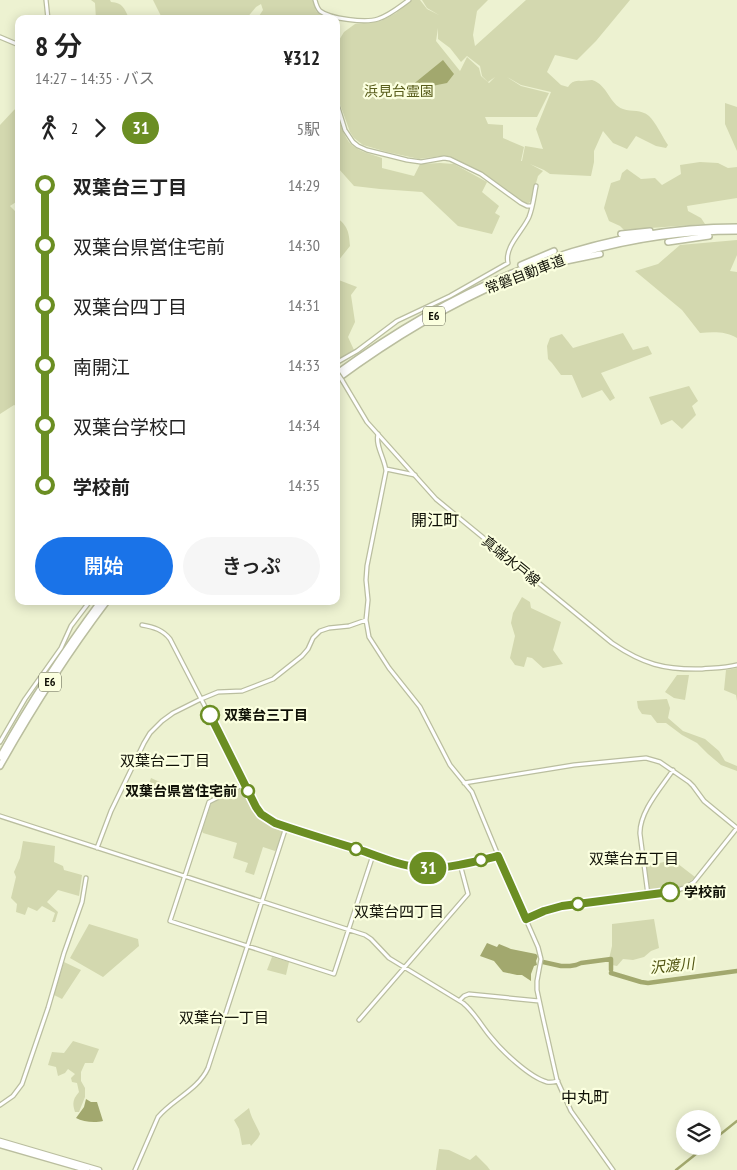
<!DOCTYPE html>
<html lang="ja">
<meta charset="utf-8">
<style>
:root{--surface:#fff;--page:#f6f6f6;--text:#222;--muted:#767676;--accent:#1a73e8}
body{margin:0;font-family:"PT Sans Narrow","Noto Sans JP",sans-serif;background:var(--page);color:var(--text);height:100vh;display:flex;flex-direction:column;font-size:19px;white-space:nowrap}
*{box-sizing:border-box;margin:0}
p{font-size:16px;color:var(--muted)}
.icon{flex:none;width:28px;height:28px;fill:none;stroke:currentColor;stroke-width:2;stroke-linecap:round;stroke-linejoin:round}
.map{position:relative;flex:1;overflow:hidden}
.side{position:absolute;left:15px;top:15px;width:325px;height:590px;display:flex;flex-direction:column;background:var(--surface);border-radius:10px;box-shadow:0 2px 12px #0003}
.side>*{flex:none}
.badge{padding:0 10px;border-radius:16px;font-size:18px;line-height:32px}
.buttons{position:absolute;left:676px;top:1110px;display:grid;gap:10px}
.buttons a{display:grid;place-items:center;width:45px;height:45px;border-radius:50%;background:var(--surface);box-shadow:0 2px 12px #0003;font-size:25px}
.map>.badge{position:absolute;translate:-50% -50%;box-shadow:0 0 0 2px #fff}
.legs{display:flex;align-items:center;gap:8px;height:55px;padding:0 20px;font-size:16px}
.legs p{margin-inline-start:auto}
.headline{display:flex;align-items:center;justify-content:space-between;height:85px;padding:0 20px}
h1{font-size:28px;font-weight:600;line-height:38px}
.primary-button{display:flex;gap:10px;margin-top:auto;padding:10px 20px}
.primary-button a{flex:1;height:58px;border-radius:30px;background:var(--accent);color:#fff;font-size:20px;font-weight:600;line-height:58px;text-align:center}
.primary-button a+a{background:var(--page);color:var(--text)}
ul{padding:0 20px;list-style:none}
li{display:flex;align-items:center;gap:18px;height:60px;font-size:19px}
li i{display:grid;place-items:center;width:8px;height:100%;margin:0 6px;background:currentColor}
li i::after{content:'';width:12px;height:12px;margin:-6px;border:4px solid;border-radius:50%;background:var(--surface)}
li p{margin-inline-start:auto}
li:first-child i{background:linear-gradient(#0000 50%,currentColor 0)}
li:last-child i{background:linear-gradient(currentColor 50%,#0000 0)}
.map>svg:first-child{display:block}
.green{fill:#d3d8af;fill-rule:evenodd}
.water{fill:#a2a86e}
.lines{fill:none;stroke-linecap:round;stroke-linejoin:round}
.canal{stroke:#a2a86e;stroke-width:2.5}
.river{stroke:#a2a86e;stroke-width:4.5}
.tertiary-casing{stroke:#babe9f;stroke-width:5.5}
.secondary-casing{stroke:#babe9f;stroke-width:5.5}
.trunk-casing{stroke:#babe9f;stroke-width:7}
.motorway-casing{stroke:#babe9f;stroke-width:8}
.tertiary{stroke:#fff;stroke-width:3}
.secondary{stroke:#fff;stroke-width:3}
.trunk{stroke:#fff;stroke-width:4.5}
.motorway{stroke:#fff;stroke-width:5}
.secondary-bridge-casing{stroke:#babe9f;stroke-width:5.5;stroke-linecap:butt}
.secondary-bridge{stroke:#fff;stroke-width:3}
.line-1-casing{stroke:#fff;stroke-width:11}
.line-1{stroke:#6b8e23;stroke-width:8}
.stop-1-dot{fill:#fff;stroke:#6b8e23;stroke-width:2.5}
.labels{text-anchor:middle;stroke-width:4.5;stroke-linejoin:round;paint-order:stroke}
.shield{fill:#fbffdf;stroke:#565847;stroke-width:1}
.shield-label{font-size:12px;font-weight:bold;fill:#0f1006}
.park-label{font-size:14px;fill:#585d1b;stroke:#fbffdf}
.street-label{font-size:14px;fill:#0f1006;stroke:#fbffdf}
.stop-label{font-size:14px;font-weight:bold;fill:#0f1006;stroke:#fbffdf;text-anchor:start}
.neighbourhood-label{font-size:15px;fill:#0f1006;stroke:#fbffdf}
.water-label{font-size:15px;font-style:italic;fill:#515512;stroke:#fbffdf}
.quarter-label{font-size:16px;fill:#0f1006;stroke:#fbffdf}
</style>
<div class="map">
<svg width="737" height="1170" viewBox="0 0 737 1170">
<rect width="100%" height="100%" fill="#edf2d1"/>
<path class="green" d="M91,0H110L111,2C123,3 124,8 129,18L128,19H96L95,3Z
M153,0H313L316,11L324,17V19H257L263,10L261,4L256,7L246,19H164L161,16Z
M412,0H420L427,9L439,15L427,8L422,0H488L477,11L473,35L475,46L526,0H630L596,41L577,60L555,55L547,72L561,85L568,87C571,82 575,80 581,81C584,81 589,80 592,80C608,85 609,104 623,109C632,112 641,109 649,116C655,121 663,138 668,145L666,148L656,146L636,136L627,149L613,143L603,131L594,151V162L591,176L550,174L544,170L530,164L543,171L538,176L531,201L529,203H525L513,197L482,174L451,157L441,156L419,159L387,152L363,145L354,138L350,132L336,93V45L344,32L355,24L381,21L396,13ZM438,28V39L450,48L461,62L467,56L480,66L482,76L488,82L495,77L489,83L481,76L479,68L467,57L460,71L436,41ZM507,77L521,85L551,92L536,129L543,149L525,146L522,161H521L524,147L503,138V125L488,124L485,117H537L549,93L521,86Z
M725,103L737,107V151L725,124Z
M19,106V193L16,202L10,206L15,211H19V407L14,405L0,414V125L14,110Z
M336,112C340,122 343,134 349,142C356,151 371,154 382,158V168L414,176L420,164L440,163L454,164L487,182L482,192L499,206L495,213L500,216L492,234L458,226L422,192L380,189L354,186L338,168L336,169Z
M700,162L718,163L728,168L737,167V198L687,206L688,211L701,218L705,224L624,230L620,226L609,221L604,208L611,183L620,180L622,173L627,169L641,179L655,178L662,185L681,174L680,165Z
M336,217C348,226 349,232 350,246L338,261L336,272Z
M737,240V255L730,271L737,272V338C726,331 712,332 700,333L682,310L635,271L658,264L680,245Z
M336,279L357,287L351,295L355,322L348,337L354,350L336,361Z
M623,333L633,350L648,346L652,354L601,373L615,398L610,401L602,390L582,398L572,375H561L552,363L548,359L547,346L550,338L562,334L573,348Z
M689,386L698,401L692,406L696,415L682,429L672,420L661,425L649,397Z
M522,597L530,602L531,608L561,622L553,650L563,664L543,668L532,658L527,657L524,667L515,665L510,658L515,636L511,623L513,613Z
M737,668V701L736,695L724,690L726,670Z
M677,675H689L685,700L674,698L665,692Z
M667,699L670,708L668,718L683,731L705,739L719,751L725,761L737,766V771L721,765L708,754L697,743L682,735L666,723H657L651,715L642,714L638,708L637,701Z
M151,778L175,789L171,797L147,790Z
M243,787L245,788L259,815L266,821L282,827L283,830L277,848L275,851L263,847L254,875L245,872L248,863L233,858L237,843L203,833L202,831L211,804Z
M23,841L55,846L54,862L63,866L64,870L82,875L79,896L58,890L47,902L58,912L55,922H52L55,913L42,906L37,911L28,907L25,915L16,912L17,904L11,898L16,877L14,872L20,858Z
M673,860L695,877C683,889 669,889 653,892L649,888L646,866Z
M654,919L659,948L651,951L644,957L633,960L623,959L617,966L612,965L613,959H609L612,946V924Z
M89,924L138,939L139,946L103,977L70,958Z
M272,957L289,962L286,975L267,970Z
M64,962L81,970L62,999L54,995Z
M73,1041L99,1049L93,1063H85L81,1072V1081L85,1088V1097L79,1112H75C72,1103 73,1099 79,1092L77,1083L72,1082L71,1078L75,1074L68,1069L65,1073L58,1076L56,1067L48,1065L52,1052L64,1053Z
M249,1108C251,1118 256,1124 260,1134L258,1138L251,1146L250,1144L242,1145L239,1129L234,1120Z
M439,1149L449,1150L470,1160L476,1155L487,1166L490,1170H436Z"/>
<path class="water" d="M443,60L454,74L447,83L432,86L429,89H423L416,92L411,86Z
M487,943L497,947L499,944L511,949L536,954L538,956L536,961L537,965L534,966L531,974V981L522,975H517L503,972L494,961L480,956Z
M86,1099L91,1102H97L103,1121C95,1123 83,1122 76,1118L84,1107Z"/>
<g class="lines">
<path class="canal" d="M712,1141L737,1121
M676,1170L706,1146"/>
<path class="river" d="M543,962L561,966H570L576,965L581,963L611,959V970
M611,973L641,982L648,983L737,971"/>
<defs>
<path id="tertiary" d="M46,0L48,19
M315,0C316,4 317,8 320,11C330,19 366,23 378,19C390,15 399,7 409,0
M336,101L345,130L353,142L358,146L367,150L407,160L421,162L444,158L450,159L481,174L521,203L527,206H532
M336,363L357,351L397,321L450,296L508,263C504,247 523,231 529,217C533,207 534,196 536,186
M378,434C375,446 385,459 386,471L367,566L366,580L368,600L366,620L369,637L389,668L420,707L450,765L472,792L503,867L538,947L541,959L537,981V990L543,1018L557,1080L571,1111L613,1170
M386,469L415,475
M142,625C154,627 163,630 170,639L257,807L261,813L271,821L389,860L419,868H433L460,864L476,862L498,856
M0,742L25,699L61,648L71,626L90,601
M464,783L574,765L646,758L660,762L689,782L693,786L704,801L737,828
M244,784L209,802L170,921L334,974L373,855
M0,816L365,935L371,939L389,958L463,1003C474,1012 481,1025 490,1036C501,1050 529,1077 547,1082C551,1083 554,1082 558,1081
M97,848L111,811L144,743L150,733L162,721L173,713L201,699L218,692L242,691L273,679L302,656L308,649L313,638L320,631L329,628L349,626L366,620
M648,895L640,834C639,812 661,788 673,770
M526,919L544,911L568,905L670,892L684,888L694,882L737,828
M460,1000L464,996L469,994L539,1001
M359,1020L468,894L460,864
M0,1105L13,1096L22,1084L48,1008L64,953L82,902L86,878
M135,1170L158,1117C173,1099 198,1090 208,1068L286,827"/>
<path id="secondary" d="M0,37L19,45
M342,380L367,422L436,499L612,643C643,664 664,670 702,669C713,668 725,668 737,665"/>
<path id="trunk" d="M0,1141L99,1170
M0,1145L87,1170"/>
<path id="motorway" d="M621,234L650,231
M668,242L709,236
M566,261L600,254
M521,265L554,251
M336,374C455,287 587,227 737,227
M336,380C455,292 587,231 737,231
M0,757C30,702 64,651 101,601
M0,766C32,709 67,654 107,601"/>
</defs>
<use href="#tertiary" class="tertiary-casing"/>
<use href="#secondary" class="secondary-casing"/>
<use href="#trunk" class="trunk-casing"/>
<use href="#motorway" class="motorway-casing"/>
<use href="#tertiary" class="tertiary"/>
<use href="#secondary" class="secondary"/>
<use href="#trunk" class="trunk"/>
<use href="#motorway" class="motorway"/>
<defs>
<path id="secondary-bridge" d="M336,371L342,380"/>
</defs>
<use href="#secondary-bridge" class="secondary-bridge-casing"/>
<use href="#secondary-bridge" class="secondary-bridge"/>
</g>
<g class="lines">
<defs>
<path id="line-1" d="M210,715L256,807L261,814L275,823C304,833 334,842 363,851C382,858 402,866 422,868C447,869 474,862 498,856L526,919L544,911L562,906L670,892"/>
</defs>
<use href="#line-1" class="line-1-casing"/>
<use href="#line-1" class="line-1"/>
</g>
<g class="stop-1-dot">
<circle cx="210" cy="715" r="9"/>
<circle cx="248" cy="791" r="6"/>
<circle cx="356" cy="849" r="6"/>
<circle cx="481" cy="860" r="6"/>
<circle cx="670" cy="892" r="9"/>
<circle cx="578" cy="904" r="6"/>
</g>
<g class="labels">
<g class="shield">
<rect x="423" y="306.5" width="22" height="19" rx="4"/>
<rect x="39" y="672.5" width="22" height="19" rx="4"/>
</g>
<g class="shield-label">
<text x="434" y="320">E6</text>
<text x="50" y="686">E6</text>
</g>
<g class="park-label">
<text x="399" y="96">浜見台霊園</text>
</g>
<g class="street-label">
<text transform="translate(525 274) rotate(-21)" y="5">常磐自動車道</text>
<text transform="translate(511 561) rotate(39)" y="5">真端水戸線</text>
</g>
<g class="stop-label">
<text x="224" y="720">双葉台三丁目</text>
<text x="237" y="796" text-anchor="end">双葉台県営住宅前</text>
<text x="684" y="897">学校前</text>
</g>
<g class="neighbourhood-label">
<text x="165" y="766">双葉台二丁目</text>
<text x="634" y="864">双葉台五丁目</text>
<text x="399" y="917">双葉台四丁目</text>
<text x="224" y="1023">双葉台一丁目</text>
</g>
<g class="water-label">
<text transform="translate(672 966) rotate(-6)" y="5">沢渡川</text>
</g>
<g class="quarter-label">
<text x="435" y="526">開江町</text>
<text x="585" y="1103">中丸町</text>
</g>
</g>
</svg>
<div class="buttons">
<a><svg class="icon" aria-label="layers" viewBox="0 0 24 24"><path d="M12 4l9 5-9 5-9-5zM3 14l9 5 9-5"/></svg></a>
</div>
<b class="badge" style="left:428px;top:868px;background:#6b8e23;color:#fff">31</b>
<section class="side">
<div class="headline"><div><h1>8 分</h1><p>14:27 – 14:35 · バス</p></div><b>¥312</b></div>
<div class="legs"><svg class="icon" aria-label="walk" viewBox="0 0 24 24"><circle cx="13" cy="4" r="2"/><path d="M13 8l-2 6 4 7M11 14l-3 7M7 12l3-4h3l4 4"/></svg>2<svg class="icon" aria-label="forward" viewBox="0 0 24 24"><path d="M9 5l7 7-7 7"/></svg><b class="badge" style="background:#6b8e23;color:#fff">31</b><p>5駅</p></div>
<ul>
<li><i style="color:#6b8e23"></i><b>双葉台三丁目</b><p>14:29</p></li>
<li><i style="color:#6b8e23"></i><span>双葉台県営住宅前</span><p>14:30</p></li>
<li><i style="color:#6b8e23"></i><span>双葉台四丁目</span><p>14:31</p></li>
<li><i style="color:#6b8e23"></i><span>南開江</span><p>14:33</p></li>
<li><i style="color:#6b8e23"></i><span>双葉台学校口</span><p>14:34</p></li>
<li><i style="color:#6b8e23"></i><b>学校前</b><p>14:35</p></li>
</ul>
<div class="primary-button"><a>開始</a><a>きっぷ</a></div>
</section>
</div>
